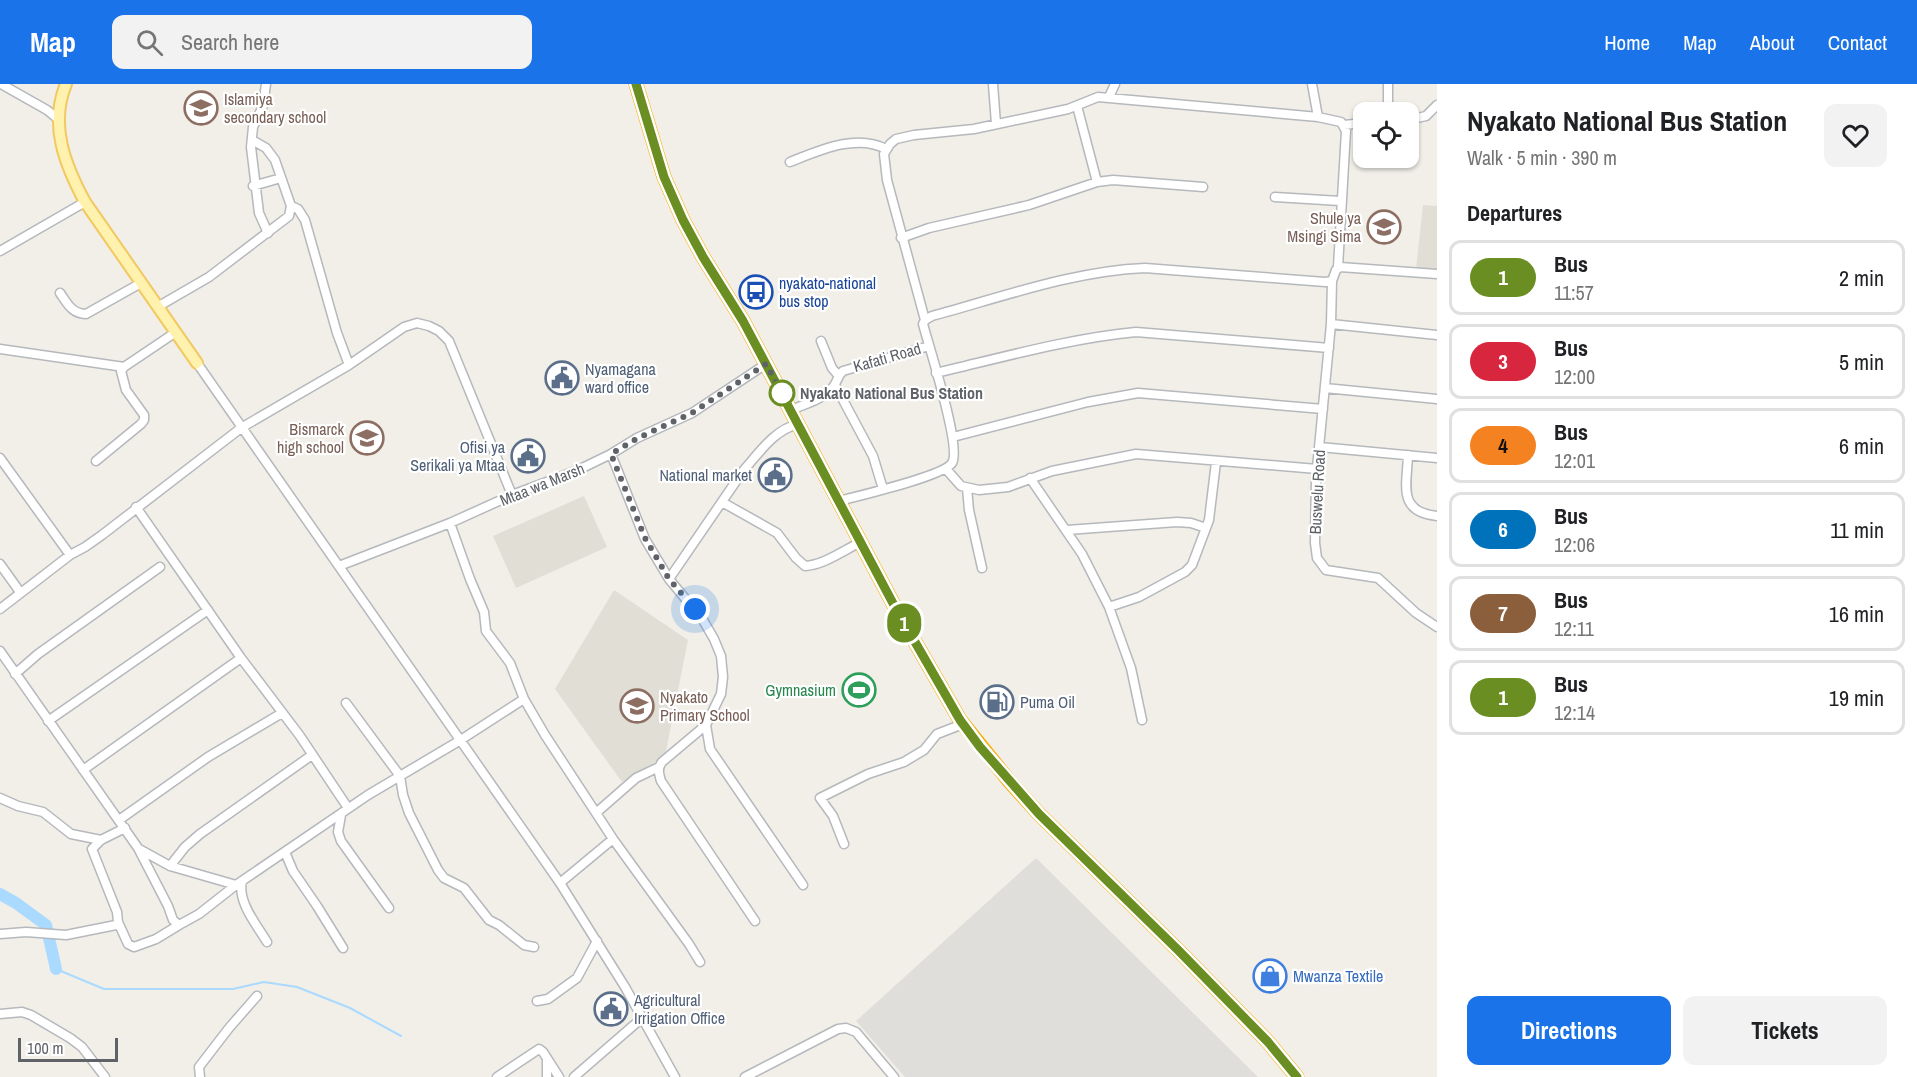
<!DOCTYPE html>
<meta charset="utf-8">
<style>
:root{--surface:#fff;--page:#f2f2f2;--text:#202124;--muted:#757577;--line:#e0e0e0;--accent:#1a73e8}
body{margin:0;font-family:"Archivo Narrow",sans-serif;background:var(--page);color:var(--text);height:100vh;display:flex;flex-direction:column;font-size:22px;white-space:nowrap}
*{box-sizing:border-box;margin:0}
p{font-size:20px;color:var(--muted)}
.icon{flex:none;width:33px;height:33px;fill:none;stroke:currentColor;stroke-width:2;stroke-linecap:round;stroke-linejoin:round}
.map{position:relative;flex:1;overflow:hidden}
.sheet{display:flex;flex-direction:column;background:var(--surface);width:480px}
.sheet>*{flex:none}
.badge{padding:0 12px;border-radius:20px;font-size:21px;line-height:39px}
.controls{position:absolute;left:1353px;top:18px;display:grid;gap:12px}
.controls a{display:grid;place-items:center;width:66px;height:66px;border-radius:12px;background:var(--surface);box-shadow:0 2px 4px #0004;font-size:30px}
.scale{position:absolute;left:18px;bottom:15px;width:100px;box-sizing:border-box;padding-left:6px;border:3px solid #5f6368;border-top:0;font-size:16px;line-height:21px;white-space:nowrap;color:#5f6368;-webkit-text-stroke:4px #fff;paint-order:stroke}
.you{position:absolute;width:30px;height:30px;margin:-15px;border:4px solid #fff;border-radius:50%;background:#1a73e8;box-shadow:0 0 0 9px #1a73e833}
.map>.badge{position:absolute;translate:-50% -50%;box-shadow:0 0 0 3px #fff}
h2{padding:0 30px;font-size:22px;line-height:54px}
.round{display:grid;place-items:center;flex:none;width:63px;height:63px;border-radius:12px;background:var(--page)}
.overview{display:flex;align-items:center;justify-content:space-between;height:102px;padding:0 30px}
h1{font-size:28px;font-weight:800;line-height:45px}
.button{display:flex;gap:12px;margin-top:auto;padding:12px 30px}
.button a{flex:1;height:69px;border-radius:12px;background:var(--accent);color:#fff;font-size:24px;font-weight:800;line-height:69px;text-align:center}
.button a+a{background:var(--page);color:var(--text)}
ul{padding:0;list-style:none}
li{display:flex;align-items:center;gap:18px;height:75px;margin:0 12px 9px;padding:0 18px;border:3px solid var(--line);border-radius:12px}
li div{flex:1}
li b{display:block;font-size:22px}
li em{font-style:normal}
li .badge{min-width:66px;font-weight:700;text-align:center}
header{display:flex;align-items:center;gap:36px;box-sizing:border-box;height:84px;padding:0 30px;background:var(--accent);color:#fff}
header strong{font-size:28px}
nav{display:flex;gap:33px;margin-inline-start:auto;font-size:21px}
.search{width:420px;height:54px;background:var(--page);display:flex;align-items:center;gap:15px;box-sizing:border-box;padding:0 21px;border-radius:12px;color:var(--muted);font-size:22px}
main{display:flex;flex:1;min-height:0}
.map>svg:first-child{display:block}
.industrial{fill:#e0deda}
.education{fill:#e1ded6}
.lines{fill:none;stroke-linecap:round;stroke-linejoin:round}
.stream{stroke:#aadaff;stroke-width:2}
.river{stroke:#aadaff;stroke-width:12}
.minor-casing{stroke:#b5b8bc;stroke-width:11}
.major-casing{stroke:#f2c960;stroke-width:14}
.highway-casing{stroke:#f9ab00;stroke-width:15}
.minor{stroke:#fff;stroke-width:8}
.major{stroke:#fff2af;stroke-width:10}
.highway{stroke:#fde293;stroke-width:12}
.line-casing{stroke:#fff;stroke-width:14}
.line{stroke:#6b8e23;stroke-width:9}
.walk{stroke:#5f6368;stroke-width:6;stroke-dasharray:0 10.8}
.stop-dot{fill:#fff;stroke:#6b8e23;stroke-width:3}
.labels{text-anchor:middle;stroke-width:4.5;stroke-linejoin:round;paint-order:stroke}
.education-label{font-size:16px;fill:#785e54;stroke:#fff;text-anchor:start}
.transit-label{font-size:16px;fill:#164399;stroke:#fff;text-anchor:start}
.street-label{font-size:16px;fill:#5f6368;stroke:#fff}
.service-label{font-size:16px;fill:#4e5e75;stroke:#fff;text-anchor:start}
.stop-label{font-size:16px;font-weight:bold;fill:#5f6368;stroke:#fff;text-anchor:start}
.leisure-label{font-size:16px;fill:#27864d;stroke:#fff;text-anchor:end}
.shop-label{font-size:16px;fill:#366cbe;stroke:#fff;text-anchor:start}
</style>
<header>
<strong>Map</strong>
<div class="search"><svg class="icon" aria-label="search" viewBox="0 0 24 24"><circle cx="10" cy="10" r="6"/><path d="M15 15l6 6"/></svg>Search here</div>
<nav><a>Home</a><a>Map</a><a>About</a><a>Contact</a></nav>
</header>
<main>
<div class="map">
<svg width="1437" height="993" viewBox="0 0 1437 993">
<rect width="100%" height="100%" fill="#f1efe8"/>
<path class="industrial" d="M1036,774L1258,993H905L856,937Z"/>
<path class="education" d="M1423,121L1437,122V187L1416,185Z
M584,412L607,463L516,504L493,452Z
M614,506L688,556L665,672L622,698L555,605Z"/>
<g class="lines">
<path class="stream" d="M56,885L104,905H233L264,898L297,903L350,924L401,952"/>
<path class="river" d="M0,810L16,819L46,841L56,885"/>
<defs>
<path id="minor" d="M1,0L47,26L58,35
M266,0L263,22L253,43L251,63L259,129L268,149
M993,0L996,40
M1312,0L1318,33
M1109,13L1115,0
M1077,22L1097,98
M1388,28V0
M1408,36L1426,32L1437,21
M1344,41L1364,39
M790,78C818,67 856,49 886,65
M253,102L281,94
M1275,113L1340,117
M291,122L298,125L305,136L337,249L349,281
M901,154L929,144L1029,121L1097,98L1113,96L1203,103
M0,167L85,118
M1332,197L1331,240L1316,394L1315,459L1317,474L1326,486L1378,494L1416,529L1437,543
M60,209C67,219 72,230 86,230L141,199
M159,222L209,193L289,132L291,122L275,76L266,64L252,56
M925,236L887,96L884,70L890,60L896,55L914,51L974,45L1068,25L1098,13L1318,33L1341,38L1346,47L1338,183
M1331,240L1437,251
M821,257L832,284L838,291
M0,265L124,283
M197,279L560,799L625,903L675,993
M936,289C1000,274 1071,254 1136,248L1329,264
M835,301L873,372L883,405
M1325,304L1437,315
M791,326C805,320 824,315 833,303C838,297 837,292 843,287L929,262
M953,353L1088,318L1138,309L1323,325
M1320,363L1437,374
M611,370L645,455L669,495L703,536L714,555L721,572L723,593L721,610L706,641L710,665L803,801
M1408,371C1407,401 1397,428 1437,432
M0,374L70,471
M96,377L141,340L144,336V331L126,306L121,287L124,283L176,248
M946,385L961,402L979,406L1008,403L1052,387L1136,370L1317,385
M1030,394L1082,470L1109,523L1131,584L1142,636
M967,404L969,426L982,484
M839,417C858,412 944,392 952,379C962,364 929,263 923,240L925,236L932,232C1002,213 1073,187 1145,184L1325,198L1332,197L1336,186L1340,183L1437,190
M722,418L777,449L796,474L805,482C824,481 844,466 861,458
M136,423L241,574L300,652L348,724
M450,439L470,495L484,528L486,547L510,579L524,615L545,651L613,755
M1067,446L1177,438L1191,439L1206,444
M0,480L20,508
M339,482L450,439L512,411L576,387L611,370L637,354L692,329L766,280
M669,495L743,387C759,369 774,346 798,340
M1109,523L1139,513L1185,488L1192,481L1209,436L1216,378
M0,525L70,471L85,463L102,451L241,344L349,281L404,243L417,239L429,242L439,247L449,257L512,411
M0,567L138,764L168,822L173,836L179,841L199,830L236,801L368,711L459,657L524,615
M15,590L38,570L160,483
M346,619L400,692L403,711L409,729L438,786L444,794L464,804L489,836L499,841L524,861L534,863
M48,637L208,526
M706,641L662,678C657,685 659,690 661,697L755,837
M83,686L241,574
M0,714L18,722L43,728L71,750L101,756
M596,729L636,694L659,683
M341,731L338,748L341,757L389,824
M119,736L208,673L282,629
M844,760L833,732L820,714L868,690L904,678L924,666L937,650L963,640
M141,766L170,782L236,801
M285,768L293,787L317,822L343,864
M170,782L185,763L200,750L312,671
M242,797C237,818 257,841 267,858
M560,799L613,755L689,860L700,878
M118,838L128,860L134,863L156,855L179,841
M0,850L26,848L66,851L116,841L118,838L117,828L92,765L101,756L125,744
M537,917L548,915L577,894L597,857
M0,930L22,928L31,931L70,954L82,963L105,993
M547,976V993
M200,993L199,983L229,944L257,912
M497,993L539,965L543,968L559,993
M574,993L642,934
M745,993L838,945L846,944L856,948L894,993"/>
<path id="major" d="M66,0C49,41 65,81 85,118L197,279"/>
<path id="highway" d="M636,0L664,93L683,136L703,173L743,237L896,525L960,636L1010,698L1039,730L1178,866L1268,958L1297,993"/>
</defs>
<use href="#minor" class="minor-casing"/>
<use href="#major" class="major-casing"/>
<use href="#highway" class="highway-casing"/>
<use href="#minor" class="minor"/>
<use href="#major" class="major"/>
<use href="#highway" class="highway"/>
</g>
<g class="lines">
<defs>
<path id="line" d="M636,0L664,93L683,136L703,173L743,237L896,525L960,636L980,663L1039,730L1178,866L1268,958L1297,993"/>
</defs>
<use href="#line" class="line-casing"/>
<use href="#line" class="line"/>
<path class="walk" d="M695,525L669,495L645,454L611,370L638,354L692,329L766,280L782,309"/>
</g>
<defs>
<symbol id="school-ring" viewBox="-11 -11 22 22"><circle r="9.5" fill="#fff" stroke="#8d6e63" stroke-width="1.5"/><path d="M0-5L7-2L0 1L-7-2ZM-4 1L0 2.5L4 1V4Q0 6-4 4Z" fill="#8d6e63"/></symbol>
<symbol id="bus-ring" viewBox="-11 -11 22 22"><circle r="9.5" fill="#fff" stroke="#1a4fb4" stroke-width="1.5"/><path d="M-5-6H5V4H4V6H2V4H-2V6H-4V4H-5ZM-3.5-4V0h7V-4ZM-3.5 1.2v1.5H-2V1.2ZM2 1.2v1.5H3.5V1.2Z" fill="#1a4fb4"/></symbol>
<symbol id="civic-ring" viewBox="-11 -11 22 22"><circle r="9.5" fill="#fff" stroke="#5c6f8a" stroke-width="1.5"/><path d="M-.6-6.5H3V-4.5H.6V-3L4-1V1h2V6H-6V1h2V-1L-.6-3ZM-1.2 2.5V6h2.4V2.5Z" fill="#5c6f8a"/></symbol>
<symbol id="stadium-ring" viewBox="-11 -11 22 22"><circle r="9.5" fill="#fff" stroke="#2e9e5b" stroke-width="1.5"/><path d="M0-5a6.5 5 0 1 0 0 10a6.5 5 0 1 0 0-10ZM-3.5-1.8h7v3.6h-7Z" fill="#2e9e5b"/></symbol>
<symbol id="fuel-ring" viewBox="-11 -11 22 22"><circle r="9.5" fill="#fff" stroke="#5c6f8a" stroke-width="1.5"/><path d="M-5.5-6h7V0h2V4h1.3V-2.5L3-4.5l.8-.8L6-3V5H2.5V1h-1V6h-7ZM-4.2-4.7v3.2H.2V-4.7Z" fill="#5c6f8a"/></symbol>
<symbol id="shop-ring" viewBox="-11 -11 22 22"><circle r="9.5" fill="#fff" stroke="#3f7fe0" stroke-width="1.5"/><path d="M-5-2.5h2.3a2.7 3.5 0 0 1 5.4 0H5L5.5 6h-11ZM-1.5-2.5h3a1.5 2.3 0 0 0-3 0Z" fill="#3f7fe0"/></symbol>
</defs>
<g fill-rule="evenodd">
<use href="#school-ring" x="182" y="5" width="38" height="38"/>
<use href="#school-ring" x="1365" y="124" width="38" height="38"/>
<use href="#bus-ring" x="737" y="189" width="38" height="38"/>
<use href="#civic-ring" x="543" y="275" width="38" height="38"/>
<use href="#school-ring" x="348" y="335" width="38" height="38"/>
<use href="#civic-ring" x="509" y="353" width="38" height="38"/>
<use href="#civic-ring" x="756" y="372" width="38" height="38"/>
<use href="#stadium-ring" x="840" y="587" width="38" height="38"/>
<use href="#fuel-ring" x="978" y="599" width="38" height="38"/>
<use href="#school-ring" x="618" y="603" width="38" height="38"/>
<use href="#shop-ring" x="1251" y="873" width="38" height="38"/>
<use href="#civic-ring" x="592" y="906" width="38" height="38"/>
</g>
<circle class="stop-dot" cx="782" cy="309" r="12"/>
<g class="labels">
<g class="education-label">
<text x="224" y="21">Islamiya<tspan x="224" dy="18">secondary school</tspan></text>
<text x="1361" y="140" text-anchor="end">Shule ya<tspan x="1361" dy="18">Msingi Sima</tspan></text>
<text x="344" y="351" text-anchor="end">Bismarck<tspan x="344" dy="18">high school</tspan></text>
<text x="660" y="619">Nyakato<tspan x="660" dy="18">Primary School</tspan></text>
</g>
<g class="transit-label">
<text x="779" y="205">nyakato-national<tspan x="779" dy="18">bus stop</tspan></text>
</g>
<g class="street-label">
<text transform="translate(887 273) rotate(-16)" y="6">Kafati Road</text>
<text transform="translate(542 400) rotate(-22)" y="6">Mtaa wa Marsh</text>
<text transform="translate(1317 408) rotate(-87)" y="6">Buswelu Road</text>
</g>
<g class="service-label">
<text x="585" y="291">Nyamagana<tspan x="585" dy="18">ward office</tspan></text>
<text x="505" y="369" text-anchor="end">Ofisi ya<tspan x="505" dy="18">Serikali ya Mtaa</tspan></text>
<text x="752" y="397" text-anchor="end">National market</text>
<text x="1020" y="624">Puma Oil</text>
<text x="634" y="922">Agricultural<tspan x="634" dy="18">Irrigation Office</tspan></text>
</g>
<g class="stop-label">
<text x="800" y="315">Nyakato National Bus Station</text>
</g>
<g class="leisure-label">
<text x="836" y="612">Gymnasium</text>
</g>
<g class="shop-label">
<text x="1293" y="898">Mwanza Textile</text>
</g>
</g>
</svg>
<div class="controls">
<a><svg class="icon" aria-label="locate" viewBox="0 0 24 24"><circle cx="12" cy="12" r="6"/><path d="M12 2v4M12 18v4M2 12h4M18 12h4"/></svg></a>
</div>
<div class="scale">100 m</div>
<div class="you" style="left:695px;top:525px"></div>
<b class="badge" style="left:904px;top:539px;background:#6b8e23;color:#fff">1</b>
</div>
<section class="sheet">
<div class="overview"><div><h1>Nyakato National Bus Station</h1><p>Walk · 5 min · 390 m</p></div><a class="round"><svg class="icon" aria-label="heart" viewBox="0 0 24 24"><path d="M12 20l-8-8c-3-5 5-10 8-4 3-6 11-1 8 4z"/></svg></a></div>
<h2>Departures</h2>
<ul>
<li><span class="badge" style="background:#6b8e23;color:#fff">1</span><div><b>Bus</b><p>11:57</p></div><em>2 min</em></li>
<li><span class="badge" style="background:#d7263d;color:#fff">3</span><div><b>Bus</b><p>12:00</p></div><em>5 min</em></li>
<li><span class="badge" style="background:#f58220;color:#111">4</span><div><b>Bus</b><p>12:01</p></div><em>6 min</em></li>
<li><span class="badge" style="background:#0072bc;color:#fff">6</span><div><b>Bus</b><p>12:06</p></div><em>11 min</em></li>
<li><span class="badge" style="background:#8b5e3c;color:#fff">7</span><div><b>Bus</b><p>12:11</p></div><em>16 min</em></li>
<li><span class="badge" style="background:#6b8e23;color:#fff">1</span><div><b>Bus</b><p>12:14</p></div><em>19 min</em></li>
</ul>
<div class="button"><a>Directions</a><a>Tickets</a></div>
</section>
</main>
